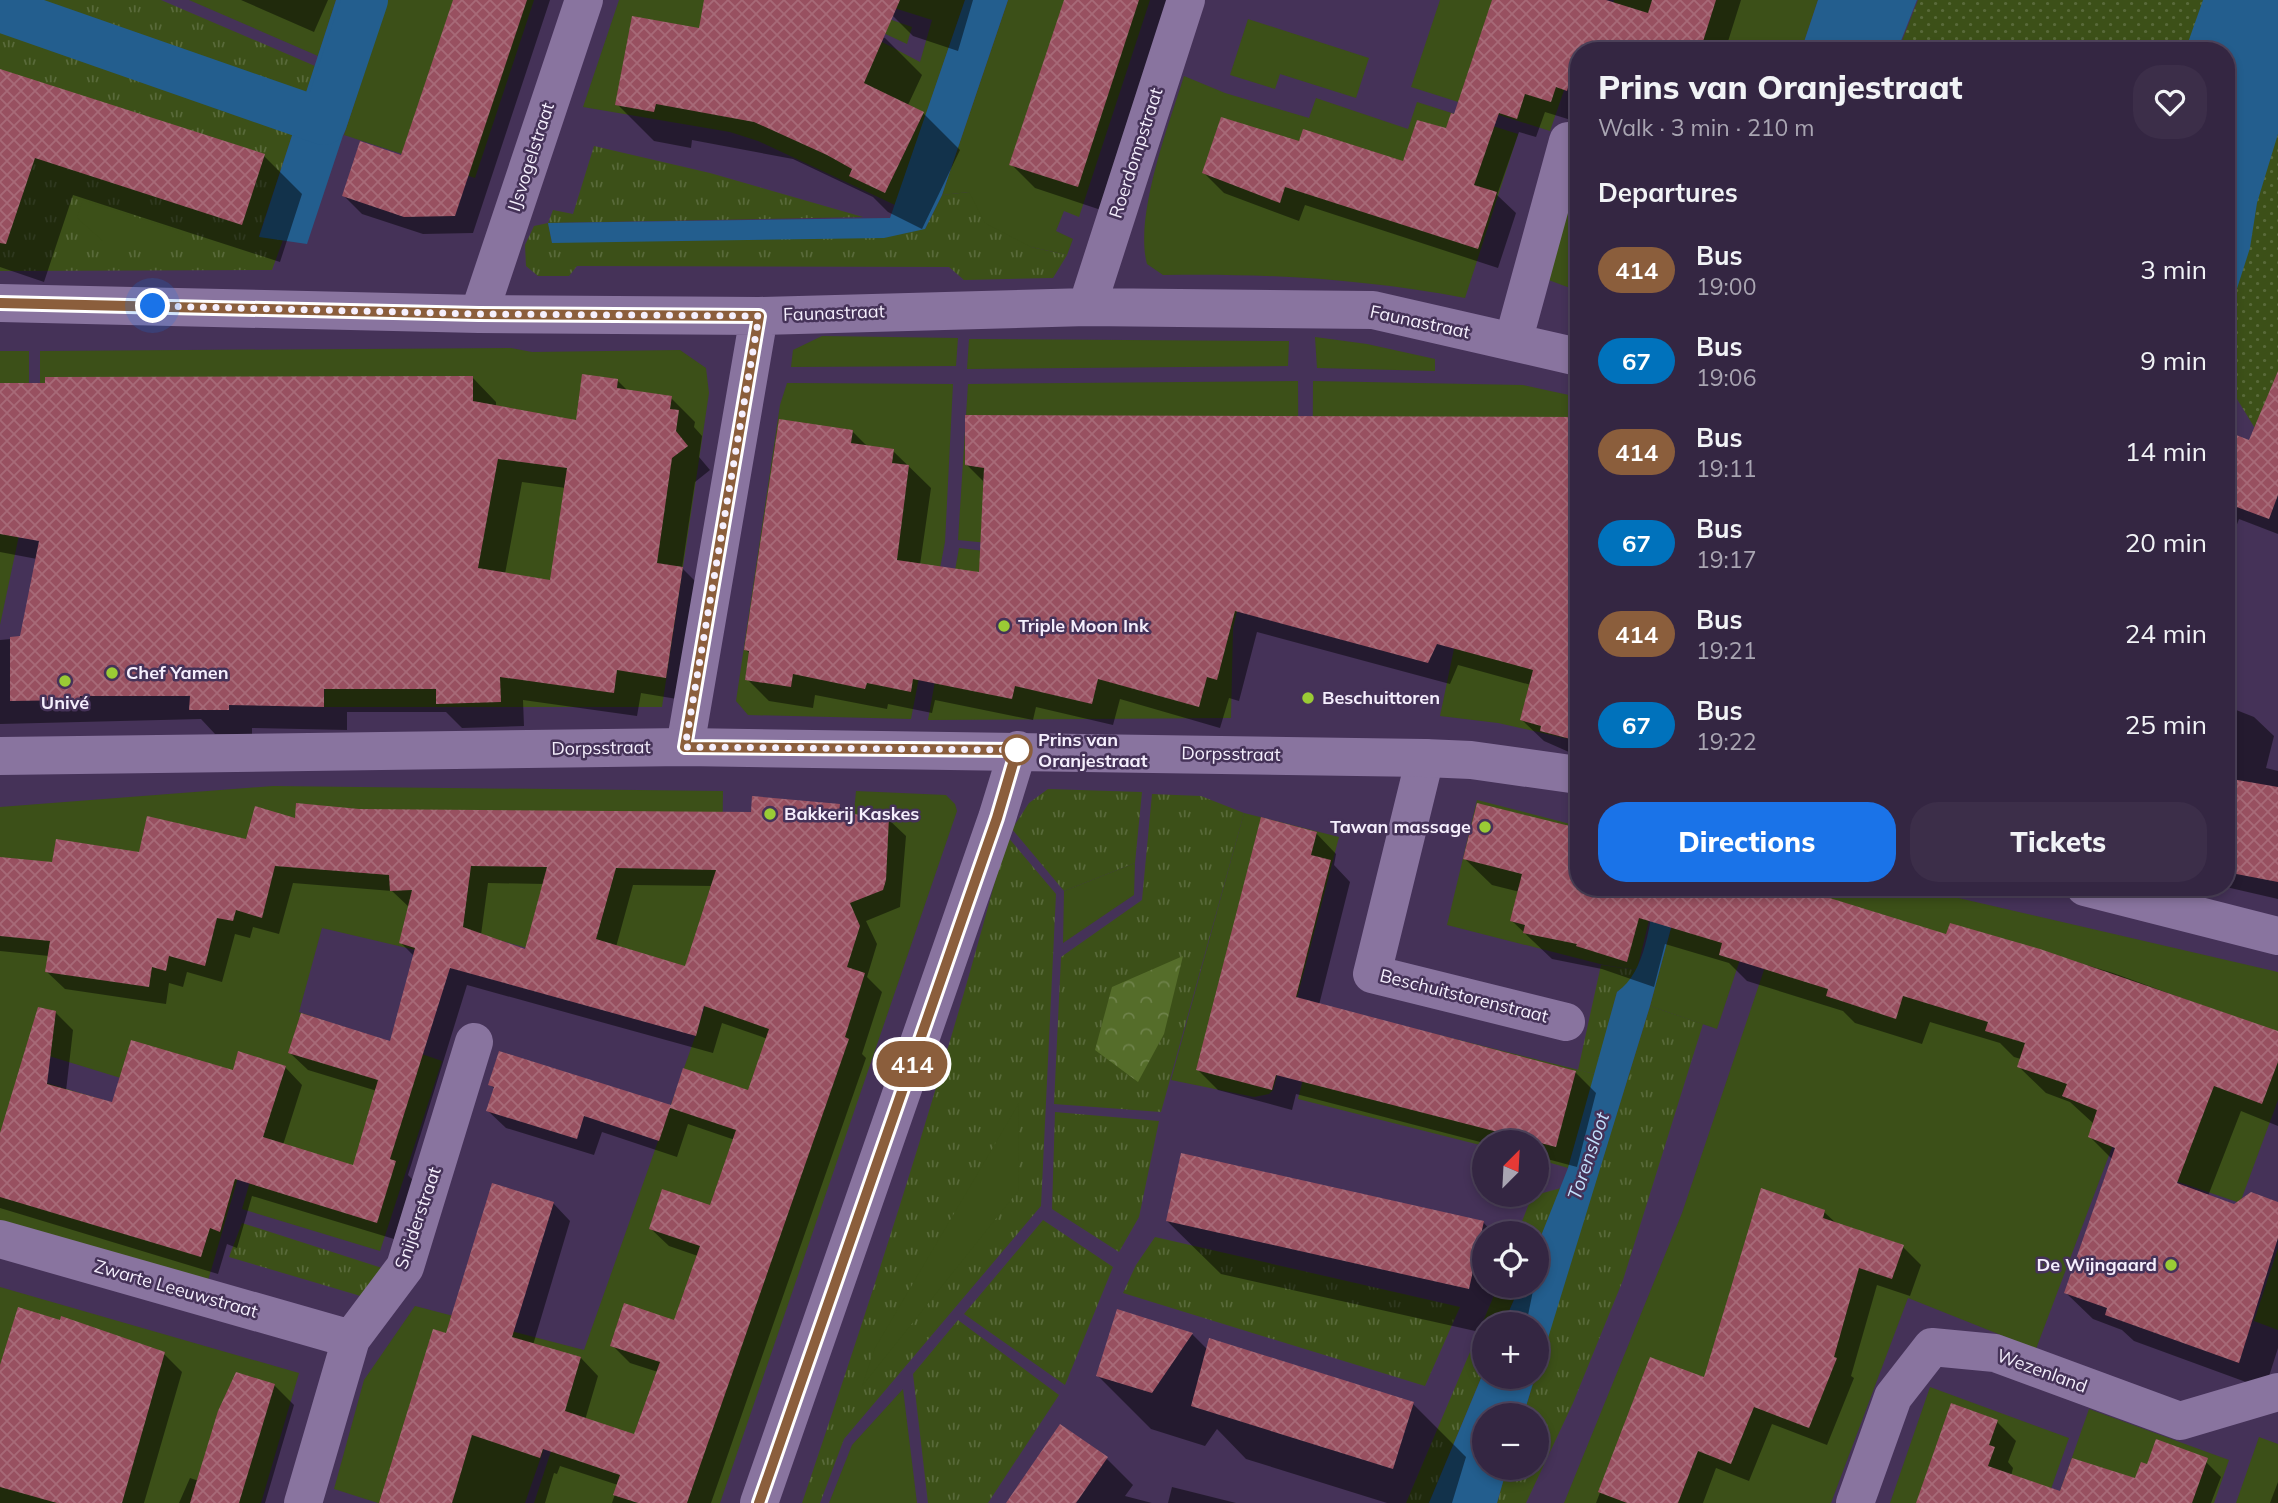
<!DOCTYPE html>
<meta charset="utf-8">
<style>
:root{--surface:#342642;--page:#3c2e49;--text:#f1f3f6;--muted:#a9a5b2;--line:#4e435b;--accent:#1a73e8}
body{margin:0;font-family:Mulish,sans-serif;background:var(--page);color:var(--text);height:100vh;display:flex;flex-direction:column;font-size:26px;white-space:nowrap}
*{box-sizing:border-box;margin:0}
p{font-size:23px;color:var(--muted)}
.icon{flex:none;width:38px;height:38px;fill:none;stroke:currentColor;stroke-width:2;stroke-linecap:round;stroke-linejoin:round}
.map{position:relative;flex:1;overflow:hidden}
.side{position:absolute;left:1570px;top:42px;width:665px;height:854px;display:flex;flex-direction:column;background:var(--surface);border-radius:28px;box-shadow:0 4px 10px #0003,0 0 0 2px var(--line)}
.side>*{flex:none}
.badge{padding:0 14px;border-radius:23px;font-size:24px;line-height:46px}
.needle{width:46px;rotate:24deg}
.tools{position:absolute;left:1472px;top:1130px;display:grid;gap:14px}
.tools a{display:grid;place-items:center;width:77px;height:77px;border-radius:50%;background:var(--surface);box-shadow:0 4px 10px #0003,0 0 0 2px var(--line);font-size:35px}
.you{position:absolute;width:35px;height:35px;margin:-18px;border:5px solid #fff;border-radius:50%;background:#1a73e8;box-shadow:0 0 0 10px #1a73e833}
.map>.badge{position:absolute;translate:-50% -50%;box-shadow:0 0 0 4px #fff}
h2{padding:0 28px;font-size:26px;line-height:63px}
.round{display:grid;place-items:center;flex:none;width:74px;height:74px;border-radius:28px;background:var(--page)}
.headline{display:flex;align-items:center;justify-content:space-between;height:119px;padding:0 28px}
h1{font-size:33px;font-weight:800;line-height:52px}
.cta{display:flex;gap:14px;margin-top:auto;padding:14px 28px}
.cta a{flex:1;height:80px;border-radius:28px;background:var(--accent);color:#fff;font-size:28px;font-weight:800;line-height:80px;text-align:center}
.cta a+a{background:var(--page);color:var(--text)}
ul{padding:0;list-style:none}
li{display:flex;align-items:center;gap:21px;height:91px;padding:0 28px}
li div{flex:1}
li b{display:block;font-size:26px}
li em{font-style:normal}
li .badge{min-width:77px;font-weight:700;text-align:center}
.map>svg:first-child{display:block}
.grass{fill:url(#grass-tufts)}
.forest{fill:url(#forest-crowns)}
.park{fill:url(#park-dots)}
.garden{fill:#3c5018}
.water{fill:#235e8e}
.shadow{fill:#0007;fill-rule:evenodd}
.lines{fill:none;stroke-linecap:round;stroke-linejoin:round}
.canal{stroke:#235e8e;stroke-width:46}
.building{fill:url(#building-cross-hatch);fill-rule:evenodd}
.minor{stroke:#89749f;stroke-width:38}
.tertiary{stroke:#89749f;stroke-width:38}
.line-casing{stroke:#fff;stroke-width:16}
.line{stroke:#8b5e3c;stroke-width:10}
.walk{stroke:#f5effd;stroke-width:7;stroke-dasharray:0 12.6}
.poi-dot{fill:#9acb35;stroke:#453258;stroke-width:2.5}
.stop-dot{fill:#fff;stroke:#8b5e3c;stroke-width:3.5}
.labels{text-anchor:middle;stroke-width:5;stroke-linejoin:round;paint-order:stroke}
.street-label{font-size:18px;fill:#f5effd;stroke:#453258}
.poi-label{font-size:18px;font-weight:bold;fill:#f5effd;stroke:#453258;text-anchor:start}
.stop-label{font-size:18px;font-weight:bold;fill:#f5effd;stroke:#453258;text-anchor:start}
.water-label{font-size:19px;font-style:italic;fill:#c2e1fd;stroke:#453258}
</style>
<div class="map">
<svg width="2278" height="1503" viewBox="0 0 2278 1503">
<defs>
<pattern id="grass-tufts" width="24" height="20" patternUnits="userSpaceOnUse" patternTransform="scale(1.75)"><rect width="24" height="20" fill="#3c5018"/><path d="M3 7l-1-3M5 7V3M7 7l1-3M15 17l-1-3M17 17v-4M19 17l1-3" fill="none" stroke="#596a3a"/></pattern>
<pattern id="forest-crowns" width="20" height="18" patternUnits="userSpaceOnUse" patternTransform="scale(1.75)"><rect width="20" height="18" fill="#556d2a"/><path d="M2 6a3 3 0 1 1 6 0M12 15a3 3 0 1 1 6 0" fill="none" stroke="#6e824a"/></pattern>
<pattern id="park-dots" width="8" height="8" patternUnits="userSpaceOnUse" patternTransform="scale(1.75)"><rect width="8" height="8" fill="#3c5018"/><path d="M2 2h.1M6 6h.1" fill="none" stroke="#596a3a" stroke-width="1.8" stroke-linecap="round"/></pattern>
<pattern id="building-cross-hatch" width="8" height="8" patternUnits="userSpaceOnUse" patternTransform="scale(1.75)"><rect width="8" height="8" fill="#985060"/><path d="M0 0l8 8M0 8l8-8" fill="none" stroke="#a76a78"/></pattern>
</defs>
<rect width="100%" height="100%" fill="#453258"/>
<path class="grass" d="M0,0H161L315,66L259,236L283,240L272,270L0,271Z
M594,146L710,173L863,217L548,223L552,242L925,229L942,195L969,192L1031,247L1067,255L1053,278L964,280L949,267L577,266L569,276H538L526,266L525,245L534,226L548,223L553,210L573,214Z
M1048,789L1142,792L1135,863L1064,891L1012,829L1029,803Z
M1152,794L1201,796L1244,813L1161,1112L1054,1104L1061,957L1142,900Z
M1007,836L1056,894L1041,1206L844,1439L820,1503H802C877,1282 948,1062 1007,836Z
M1601,965L1637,970L1629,983L1617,992L1595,1074L1578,1070Z
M1650,1006L1703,1024L1623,1280L1573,1403L1526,1503H1497L1507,1468H1536V1416H1523Z
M1055,1112L1159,1121L1139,1217L1119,1252L1052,1209Z
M1561,1188L1537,1246L1536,1234H1517L1532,1196Z
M1043,1220L1113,1267L1065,1385L964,1314Z
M242,1223L382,1268L364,1297L229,1257Z
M1155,1237L1460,1307L1425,1386L1123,1293L1136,1265Z
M1498,1286H1520L1503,1325H1484V1371L1429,1503H1406Z
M958,1320L1059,1395L988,1503H928L913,1374Z"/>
<path class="forest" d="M1183,956L1164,1034L1138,1082L1095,1050L1112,987Z"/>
<path class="park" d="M1918,0H2278V450L2267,448L2226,381V51H1898Z"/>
<path class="garden" d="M189,0H336L318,56Z
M388,0H534L475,178L344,135Z
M619,0H777L865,33L920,62L932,20L869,0H965L895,205L758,141L730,132L583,107Z
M834,0L912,27L907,44L836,11Z
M1008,0H1150L1079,217L1064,211L1056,231L1073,239L1067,255L1031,247L985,223L969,192L942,195Z
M1440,0H1595L1550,131L1411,87Z
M1614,0H1818L1801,51H1598Z
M1248,19L1369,58L1356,98L1280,74L1275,89L1230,75Z
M1184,76L1225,93L1309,118L1316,98L1408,129L1417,102L1518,134L1465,298C1365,279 1264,273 1163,275L1147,264C1134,216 1169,124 1184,76Z
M1578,178V291L1546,279Z
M83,200L176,230L183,235L181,241H103L77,218Z
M822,336L958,338L956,366L791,367L793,350Z
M1315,337L1367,344L1435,359V371L1317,368Z
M969,339L1289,341L1288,366L967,369Z
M511,348L532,352L680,350L706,368L709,393L662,707H324L328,503L40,505V351Z
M0,351H29V498L0,499Z
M1298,381L1299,541L1008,545L958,540L968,384Z
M1313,381L1523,385L1578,397V741L1498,723L1440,716L1455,644L1312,541Z
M787,383L953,384L945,542L911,719L748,715L736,701L780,405Z
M0,507H25L0,625Z
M959,548L993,552L1252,549L1233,628L1231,718L928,720Z
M273,786L723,791L721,928L698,996L445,925L437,955L322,928L299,1012L442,1061L380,1251L242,1209L267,1123L49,1056L43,1082L248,1143L207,1284L0,1224V807Z
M856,791L946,795L955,804L957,811L720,1503H534L558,1430L551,1428L525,1503H378L334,1489L364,1380L415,1306L584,1350L695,1037L716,971L844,918Z
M1477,800L1578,826V887H1657L1637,970L1604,965L1447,925Z
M1244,813L1339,837L1273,1090L1269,1094L1254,1097L1171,1080Z
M1135,863L1134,895L1063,943L1064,891Z
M1682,887H1764L1717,1029L1650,1006Z
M1792,887H1911L2278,972V1100L2240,1203L2158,1175L2114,1142L2036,1349L1908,1298L1831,1503H1564L1682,1213Z
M1322,1006L1595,1074L1568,1168L1537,1159L1536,1143H1484V1146L1298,1099Z
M1019,1103L1018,1191L862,1386L875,1348Z
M2278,1248V1330L2254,1321Z
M0,1287L299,1373L261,1503H0Z
M1930,1387L2069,1438L2046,1503H1890Z
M903,1389L917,1503H829L852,1445Z
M2089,1409L2229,1460L2214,1503H2056Z
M2259,1437L2278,1444V1503H2236Z"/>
<path class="water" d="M336,0H388L307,244L259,237Z
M965,0H1008L942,195L925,229L884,238L552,243L548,223L890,218Z
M1818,0H1917L1897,51H1801Z
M2203,0H2278V134L2257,203L2250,248L2226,323V51H2185Z
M1657,887H1682L1650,1006L1537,1374L1536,1325H1503L1520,1286H1536L1537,1246L1568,1168L1617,992C1647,971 1649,922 1657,887Z
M1484,1371V1377H1535L1523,1416H1484V1468H1507L1497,1503H1429Z"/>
<path class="shadow" d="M241,0H328L314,32Z
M454,0H550L473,233L423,234L362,214L344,196L402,157Z
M706,0H802L799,9L885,38L922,75L908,105L923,113L960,150L922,229L888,212L873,197L793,159L692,140L691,148L654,141L617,104L701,30Z
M877,0H973L958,51L913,36Z
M1066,0H1170L1101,210L1035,188L1011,164Z
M1494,0H1741L1725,51H1578V107L1575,106L1571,120L1545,112L1536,137L1519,132L1497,195L1516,213L1498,268L1305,205L1299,221L1224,193L1204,173L1300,144L1405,164L1447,131L1455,116Z
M0,70L264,156L302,194L280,262L73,195L44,282L0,267Z
M472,377L496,402V407L577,422L617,380L629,392L671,398L695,422L694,427L702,436L699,457L710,470L695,482L682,568L707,593L689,701L641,693L637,716L523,700L524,726L462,728L446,712H347V730L252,728V734H215L201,719L0,724V640L21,638L37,559L0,552V385ZM522,482L566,488L552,582L505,574Z
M2278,396V534L2239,519L2226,554V433L2250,442Z
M1571,419L1578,420V756L1544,741L1522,720L1531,685L1458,665L1450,684L1257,632L1239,701L1229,698L1220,728L1120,699L1113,725L1036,707L1033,720L935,700L932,713L888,704L887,709L815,695L813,708L769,701L747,679L750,654L746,650L852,431L868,447L893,451L931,488L920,565L981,574L985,483L967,465Z
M2226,706L2254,717L2274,736L2266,768L2278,771V899L2226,887Z
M1478,805L1578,831V887L1947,937L1952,925L2113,973L2278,1033V1126L2241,1111L2208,1196L2234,1206L2278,1204V1348L2265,1389L2134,1341L2122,1330L2093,1319L2066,1293L2113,1160L2090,1137L2094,1124L2070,1102L2046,1093L2019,1067L2021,1059L2014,1057L2000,1043L1930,1022L1922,1044L1855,1023L1843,1011L1747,981L1729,963L1665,944L1654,987L1602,969L1552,959L1512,921L1520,892L1492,885L1465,859Z
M839,806L848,815L888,819L906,836L900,907L866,921L877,944L867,977L882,992L862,1054L866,1058L711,1503H612L618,1485L560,1466L557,1474L554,1473L545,1503H380L447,1335L553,1203L570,1221L533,1345L581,1358L598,1376L585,1420L635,1437L658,1372L630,1363L612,1345L675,1322L698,1256L669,1246L651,1229L711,1208L735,1140L688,1124L677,1157L602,1132L594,1155L506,1128L488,1111L495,1089L490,1085L672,1107L749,1092L768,1039L722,1023L713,1053L467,985L408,1175L413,1180L394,1239L252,1196L237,1248L227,1244L218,1274L0,1208V1139L55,1012L73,1030L66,1091L113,1104L234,1072L285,1067L302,1085L283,1145L354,1167L377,1091L308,1070L290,1053L391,1043L414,956L401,943L410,908L392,891L293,883L279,934L253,927L250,938L235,934L222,982L187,972L183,987L169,983L166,1004L65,989L47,972L49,956L0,951V859L53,864L247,841L296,820L359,811L752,814ZM488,883L544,884L526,951L481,935ZM633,885L713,886L686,968L616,947Z
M1316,833L1336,854L1334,865L1350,882L1319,1005L1575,1072L1596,1093L1577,1167L1536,1156V1143H1484L1296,1094L1292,1110L1218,1090L1198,1070Z
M1824,1212L1837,1224L1903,1247L1921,1265L1910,1296L1877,1285L1851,1376L1854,1378L1827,1445L1772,1424L1749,1481L1716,1468L1703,1503H1596L1651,1359L1705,1380Z
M1167,1221L1483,1222L1494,1234H1484V1286H1534L1526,1325H1484V1333L1221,1274Z
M1119,1311L1192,1334L1207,1349L1413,1404L1466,1457L1452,1503H1387L1246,1459L1217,1429L1205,1446L1151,1429L1098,1376Z
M164,1354L182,1372L144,1503H0V1372Z
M274,1385L294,1405L265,1503H179L190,1478L199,1481Z
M1997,1422L2016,1441L2008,1462L2013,1468L2011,1476L2061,1494L2136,1480L2148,1466L2202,1458L2221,1477L2211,1503H1917Z
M1107,1459L1133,1485L1125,1496L1152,1503H1008Z
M2278,1482V1503H2270Z
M1172,1487L1236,1503H1168Z"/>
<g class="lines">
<path class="canal" d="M0,9L324,122L365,0"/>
</g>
<path class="building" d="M453,0H527L455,216L404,217L342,196L360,141L401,155Z
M704,0H900L864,83L924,112L885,193L849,176L852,169L827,155L754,122L656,104L654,112L615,105L632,16L699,28Z
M1064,0H1139L1078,187L1009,165Z
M1492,0H1606L1648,13L1652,0H1716L1700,51H1578L1567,91L1556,87L1551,102L1525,94L1517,119L1499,113L1474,185L1497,192L1478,249L1285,187L1280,203L1202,173L1221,117L1299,141L1303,129L1403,161L1417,120L1446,128L1451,113L1454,114Z
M0,69L265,154L242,225L35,158L6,244L0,243Z
M2278,371V495L2269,519L2226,503V431L2249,440Z
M582,374L618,379L617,388L672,396L670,409L679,410L676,431L688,446L672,458L657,563L683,567L666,678L617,670L614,693L500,677L501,702L436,704V689H324V707L229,705V710H189L190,696H80L79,700L10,701V637L20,636L39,541L0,534V383H45V377L473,376V401L576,420ZM498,459L567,468L550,580L478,568Z
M965,415L1578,417V741L1540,731L1541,726L1520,720L1533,670L1437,644L1428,663L1235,611L1217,680L1207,677L1199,707L1098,679L1092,704L1015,686L1012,699L913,679L911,692L867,683L865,689L793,674L791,687L745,680L749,651L744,650L779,419L853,430L851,443L894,449L892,463L909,465L897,560L979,572L984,468L965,465Z
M2232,779L2278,787V882L2226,872V809Z
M752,796L840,804L839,813L889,817L886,880L883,890L850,903L860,926L847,967L865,973L845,1037L849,1039L687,1503H638L613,1495L620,1475L543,1449L540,1458L472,1435L452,1503H379L433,1329L446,1333L492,1183L554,1202L512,1337L581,1357L565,1411L634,1434L660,1362L610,1346L624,1303L674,1320L700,1246L649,1229L662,1189L710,1205L736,1130L670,1108L659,1141L584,1116L577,1139L486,1111L494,1087L488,1085L499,1051L671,1105L683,1068L748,1090L769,1029L704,1006L696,1036L450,968L390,1159L396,1161L377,1223L235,1179L220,1232L210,1228L201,1257L0,1197V1133L38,1007L56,1011L47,1084L112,1102L131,1040L233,1070L238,1051L286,1066L263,1137L353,1165L378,1080L288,1053L301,1013L390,1041L415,948L399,943L412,890L390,891L389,875L275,866L262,918L236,910L233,921L217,918L205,966L169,956L166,971L152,967L149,987L45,972L50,941L0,936V857L52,862L56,839L139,852L147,816L246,839L255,806L295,818L296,803L359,809L751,812ZM471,866L547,867L525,949L463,927ZM616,868L716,870L685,966L596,939Z
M1477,803L1578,828V887H1794L1946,934L1950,923L2040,949L2278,1031V1062L2262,1104L2214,1086L2177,1183L2234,1204L2251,1192L2278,1202V1238L2239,1363L2105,1315L2107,1308L2064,1293L2115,1148L2088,1137L2097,1110L2062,1096L2067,1084L2017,1067L2025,1043L1985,1031L1988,1022L1903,996L1896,1019L1826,996L1828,989L1719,955L1722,943L1639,918L1627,962L1576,946L1577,944L1523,933L1525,925L1510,921L1522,874L1463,859Z
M1261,817L1317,832L1311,855L1331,860L1296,997L1576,1071L1556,1147L1276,1075L1272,1090L1196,1070Z
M1181,1153L1484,1221L1469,1289L1166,1221Z
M1761,1188L1825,1210L1823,1218L1904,1245L1892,1279L1859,1268L1834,1357L1837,1358L1809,1428L1754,1407L1731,1464L1698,1451L1678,1503H1627L1598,1492L1650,1357L1704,1377Z
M18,1307L60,1320L61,1316L165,1352L122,1503H57L0,1487V1365Z
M1117,1309L1193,1333L1152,1393L1096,1376Z
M1209,1338L1414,1402L1393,1469L1191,1406Z
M236,1372L275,1384L239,1503H190L218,1411Z
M1951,1403L1998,1420L1989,1445L1995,1447L1988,1466L2060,1491L2072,1458L2135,1478L2141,1462L2147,1464L2156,1439L2208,1458L2192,1503H1916Z
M1060,1424L1108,1457L1076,1503H1006Z"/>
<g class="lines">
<path class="minor" d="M0,303L479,314L759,316L1087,307L1373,310L1578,357
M1087,307L1186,0
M479,314L584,0
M1513,342L1568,141
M685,747L759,316
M1425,758L1372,974L1566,1022
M0,1239L351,1339
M303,1503L351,1339L405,1267L474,1042
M759,1503L997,818L1018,750
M1855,1503L1893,1397L1932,1347L1995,1353L2180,1421L2278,1392"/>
<path class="tertiary" d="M0,756L685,747L1425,758L1471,760L1578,775
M2085,887L2278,936"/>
</g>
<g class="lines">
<defs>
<path id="line" d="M0,303L479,314L759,316L685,747L1017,750L997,818L759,1503"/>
</defs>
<use href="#line" class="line-casing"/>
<use href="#line" class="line"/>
<path class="walk" d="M153,306L479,314L759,316L685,747L1017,750"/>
</g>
<g class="poi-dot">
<circle cx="1004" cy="626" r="7"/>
<circle cx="112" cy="673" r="7"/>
<circle cx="65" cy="681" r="7"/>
<circle cx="1308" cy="698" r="7"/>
<circle cx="770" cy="814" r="7"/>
<circle cx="1485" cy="827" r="7"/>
<circle cx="2171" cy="1265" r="7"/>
</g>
<circle class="stop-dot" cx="1017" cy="750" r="14"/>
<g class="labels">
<g class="street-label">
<text transform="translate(1136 153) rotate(-72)" y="6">Roerdompstraat</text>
<text transform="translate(531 157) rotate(-72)" y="6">IJsvogelstraat</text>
<text transform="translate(834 313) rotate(-2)" y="6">Faunastraat</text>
<text transform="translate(1420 322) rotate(12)" y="6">Faunastraat</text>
<text transform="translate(601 748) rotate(-1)" y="6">Dorpsstraat</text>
<text transform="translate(1231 754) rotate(1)" y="6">Dorpsstraat</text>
<text transform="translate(1464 996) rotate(14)" y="6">Beschuitstorenstraat</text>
<text transform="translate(418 1218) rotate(-71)" y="6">Snijderstraat</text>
<text transform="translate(176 1289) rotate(16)" y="6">Zwarte Leeuwstraat</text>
<text transform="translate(2042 1371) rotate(20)" y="6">Wezenland</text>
</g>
<g class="poi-label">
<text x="1018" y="632">Triple Moon Ink</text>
<text x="126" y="679">Chef Yamen</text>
<text x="1322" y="704">Beschuittoren</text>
<text x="65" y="709" text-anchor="middle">Univé</text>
<text x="784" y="820">Bakkerij Kaskes</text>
<text x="1471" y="833" text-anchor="end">Tawan massage</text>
<text x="2157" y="1271" text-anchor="end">De Wijngaard</text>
</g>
<g class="stop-label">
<text x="1038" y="746">Prins van<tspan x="1038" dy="21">Oranjestraat</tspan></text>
</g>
<g class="water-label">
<text transform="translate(1588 1156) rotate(-71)" y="7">Torensloot</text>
</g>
</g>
</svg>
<div class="tools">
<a><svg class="needle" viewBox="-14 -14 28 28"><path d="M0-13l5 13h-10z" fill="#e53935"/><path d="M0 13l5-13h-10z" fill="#a9a5b2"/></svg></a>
<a><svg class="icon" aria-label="locate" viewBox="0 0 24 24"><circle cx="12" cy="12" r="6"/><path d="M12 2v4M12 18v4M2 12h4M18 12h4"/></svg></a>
<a>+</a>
<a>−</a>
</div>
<div class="you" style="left:153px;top:306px"></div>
<b class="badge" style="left:912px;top:1064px;background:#8b5e3c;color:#fff">414</b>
<section class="side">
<div class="headline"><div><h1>Prins van Oranjestraat</h1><p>Walk · 3 min · 210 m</p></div><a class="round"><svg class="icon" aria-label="heart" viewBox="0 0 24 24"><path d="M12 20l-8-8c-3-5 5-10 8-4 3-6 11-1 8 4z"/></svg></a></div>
<h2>Departures</h2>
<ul>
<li><span class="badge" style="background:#8b5e3c;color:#fff">414</span><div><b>Bus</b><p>19:00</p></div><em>3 min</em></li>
<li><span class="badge" style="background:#0072bc;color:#fff">67</span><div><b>Bus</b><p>19:06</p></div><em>9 min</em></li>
<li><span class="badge" style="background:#8b5e3c;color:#fff">414</span><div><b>Bus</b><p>19:11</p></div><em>14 min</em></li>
<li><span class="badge" style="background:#0072bc;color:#fff">67</span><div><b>Bus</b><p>19:17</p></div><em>20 min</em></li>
<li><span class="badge" style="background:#8b5e3c;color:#fff">414</span><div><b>Bus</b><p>19:21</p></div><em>24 min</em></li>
<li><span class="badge" style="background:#0072bc;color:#fff">67</span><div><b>Bus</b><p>19:22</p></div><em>25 min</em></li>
</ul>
<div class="cta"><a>Directions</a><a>Tickets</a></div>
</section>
</div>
